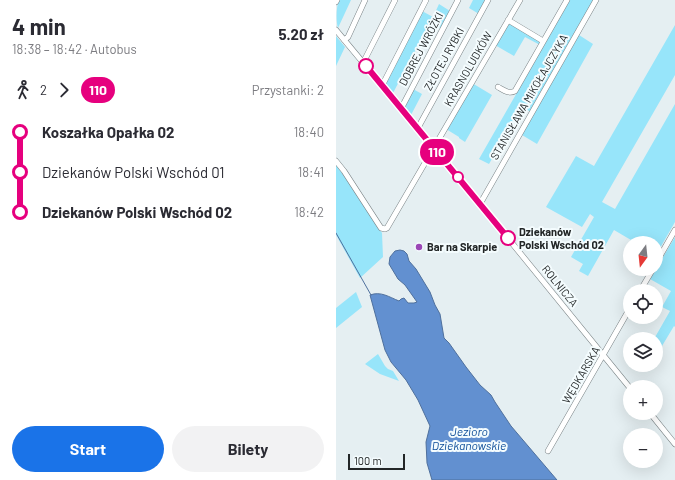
<!DOCTYPE html>
<html lang="pl">
<meta charset="utf-8">
<style>
:root{--surface:#fff;--page:#f2f2f3;--text:#2b2b33;--muted:#7c7c81;--accent:#1a73e8}
body{margin:0;font-family:Barlow,sans-serif;background:var(--page);color:var(--text);height:100vh;display:flex;flex-direction:column;font-size:15px;white-space:nowrap}
*{box-sizing:border-box;margin:0}
p{font-size:13px;color:var(--muted)}
.icon{flex:none;width:22px;height:22px;fill:none;stroke:currentColor;stroke-width:2;stroke-linecap:round;stroke-linejoin:round}
.map{position:relative;flex:1;overflow:hidden}
.details{display:flex;flex-direction:column;background:var(--surface);width:336px}
.details>*{flex:none}
.badge{padding:0 8px;border-radius:13px;font-size:14px;line-height:26px}
.needle{width:26px;rotate:195deg}
.buttons{position:absolute;left:287px;top:236px;display:grid;gap:8px}
.buttons a{display:grid;place-items:center;width:40px;height:40px;border-radius:50%;background:var(--surface);box-shadow:0 4px 16px #0002;font-size:20px}
.scale{position:absolute;left:12px;bottom:10px;width:57px;box-sizing:border-box;padding-left:4px;border:2px solid #222627;border-top:0;font-size:11px;line-height:14px;white-space:nowrap;color:#222627;-webkit-text-stroke:3px #f4fcfe;paint-order:stroke}
.map>.badge{position:absolute;translate:-50% -50%;box-shadow:0 0 0 2px #fff}
.legs{display:flex;align-items:center;gap:6px;height:44px;padding:0 12px;font-size:13px}
.legs p{margin-inline-start:auto}
.head{display:flex;align-items:center;justify-content:space-between;height:68px;padding:0 12px}
h1{font-size:22px;font-weight:700;line-height:30px}
.cta{display:flex;gap:8px;margin-top:auto;padding:8px 12px}
.cta a{flex:1;height:46px;border-radius:24px;background:var(--accent);color:#fff;font-size:16px;font-weight:700;line-height:46px;text-align:center}
.cta a+a{background:var(--page);color:var(--text)}
ul{padding:0 12px;list-style:none}
li{display:flex;align-items:center;gap:14px;height:40px;font-size:15px}
li i{display:grid;place-items:center;width:6px;height:100%;margin:0 5px;background:currentColor}
li i::after{content:'';width:10px;height:10px;margin:-5px;border:3px solid;border-radius:50%;background:var(--surface)}
li p{margin-inline-start:auto}
li:first-child i{background:linear-gradient(#0000 50%,currentColor 0)}
li:last-child i{background:linear-gradient(currentColor 50%,#0000 0)}
main{display:flex;flex:1;min-height:0}
.map>svg:first-child{display:block}
.green{fill:#97e5fa}
.water{fill:#6290d0;stroke:#4f709d}
.lines{fill:none;stroke-linecap:round;stroke-linejoin:round}
.stream{stroke:#4f709d;stroke-width:1}
.minor-casing{stroke:#7a8386;stroke-width:6}
.minor{stroke:#fff;stroke-width:5}
.line-1-casing{stroke:#fff;stroke-width:9}
.line-1{stroke:#e6007e;stroke-width:6}
.stop-1-dot{fill:#fff;stroke:#e6007e;stroke-width:2}
.poi-dot{fill:#9b47b6;stroke:#f4fcfe;stroke-width:1.5}
.labels{text-anchor:middle;stroke-width:4;stroke-linejoin:round;paint-order:stroke}
.street-label{font-size:11px;fill:#222627;stroke:#f4fcfe}
.stop-label{font-size:11px;font-weight:bold;fill:#222627;stroke:#f4fcfe;text-anchor:start}
.poi-label{font-size:11px;font-weight:bold;fill:#222627;stroke:#f4fcfe;text-anchor:start}
.water-label{font-size:12px;font-style:italic;fill:#0c4c98;stroke:#f4fcfe}
</style>
<main>
<section class="details">
<div class="head"><div><h1>4 min</h1><p>18:38 – 18:42 · Autobus</p></div><b>5.20 zł</b></div>
<div class="legs"><svg class="icon" aria-label="walk" viewBox="0 0 24 24"><circle cx="13" cy="4" r="2"/><path d="M13 8l-2 6 4 7M11 14l-3 7M7 12l3-4h3l4 4"/></svg>2<svg class="icon" aria-label="forward" viewBox="0 0 24 24"><path d="M9 5l7 7-7 7"/></svg><b class="badge" style="background:#e6007e;color:#fff">110</b><p>Przystanki: 2</p></div>
<ul>
<li><i style="color:#e6007e"></i><b>Koszałka Opałka 02</b><p>18:40</p></li>
<li><i style="color:#e6007e"></i><span>Dziekanów Polski Wschód 01</span><p>18:41</p></li>
<li><i style="color:#e6007e"></i><b>Dziekanów Polski Wschód 02</b><p>18:42</p></li>
</ul>
<div class="cta"><a>Start</a><a>Bilety</a></div>
</section>
<div class="map">
<svg width="339" height="480" viewBox="0 0 339 480">
<rect width="100%" height="100%" fill="#e5eff2"/>
<path class="green" d="M3,0H15L2,28C0,22 0,7 3,0Z
M137,0H150L143,14L133,8Z
M234,0H258L195,112L186,107L153,164L143,159Z
M103,4L114,11L105,28L94,23L57,93L49,84L86,11L97,17Z
M171,24H173L177,25L204,42V45L189,37L178,56L159,45Z
M339,25V75L266,202L279,209L339,104V222L320,255V243H294L295,240L278,230L252,276L243,271L247,264L235,257L258,217L254,214L246,227L210,207L240,156L258,166Z
M243,35L257,44L201,144L186,135Z
M0,36L9,47L0,66Z
M136,83L156,95L129,142L123,138V137L110,129Z
M77,89L86,94L75,115L67,106Z
M0,164L46,233L47,257L24,278L0,235Z
M339,237V327L338,326L320,356V339H318L334,311L326,307L335,291L314,279Z
M20,292L26,307L0,328V308Z
M42,354L49,366L52,369L57,371L63,381L44,374L29,364Z"/>
<path class="water" d="M64,250L68,251L71,254L73,261L80,269L94,292L99,305L104,314L108,338L113,343L130,367L144,385L155,395L159,402L175,426L221,480H96L91,463L90,442L94,426L82,400L70,380L55,362L49,350L34,295C45,291 53,297 63,301L65,299L68,298L72,303H78L81,302L69,285L62,279L53,264L54,257L59,251Z"/>
<g class="lines">
<path class="stream" d="M0,233L35,295"/>
<defs>
<path id="minor" d="M0,2L1,0
M172,20L207,41
M0,30L127,183L294,388
M8,40L12,37L29,0
M26,62L29,59L59,0
M45,85L48,82L90,0
M162,87C169,91 173,94 179,91L231,0
M64,107L67,105L122,0
M81,128L83,126L152,0
M0,161L8,171L45,228L49,229L51,228L184,0
M144,204L260,0
M320,263L339,230
M304,291L317,269
M314,413L339,444
M212,451L294,308"/>
</defs>
<use href="#minor" class="minor-casing"/>
<use href="#minor" class="minor"/>
</g>
<g class="lines">
<defs>
<path id="line-1" d="M30,66L172,238"/>
</defs>
<use href="#line-1" class="line-1-casing"/>
<use href="#line-1" class="line-1"/>
</g>
<g class="stop-1-dot">
<circle cx="30" cy="66" r="7"/>
<circle cx="122" cy="177" r="5"/>
<circle cx="172" cy="238" r="7"/>
</g>
<circle class="poi-dot" cx="83" cy="247" r="4"/>
<g class="labels">
<g class="street-label">
<text transform="translate(85 49) rotate(-62)" y="4">DOBREJ WRÓŻKI</text>
<text transform="translate(108 59) rotate(-61)" y="4">ZŁOTEJ RYBKI</text>
<text transform="translate(132 69) rotate(-60)" y="4">KRASNOLUDKÓW</text>
<text transform="translate(193 97) rotate(-60)" y="4">STANISŁAWA MIKOŁAJCZYKA</text>
<text transform="translate(224 286) rotate(51)" y="4">ROLNICZA</text>
<text transform="translate(245 375) rotate(-60)" y="4">WĘDKARSKA</text>
</g>
<g class="stop-label">
<text x="183" y="236">Dziekanów<tspan x="183" dy="13">Polski Wschód 02</tspan></text>
</g>
<g class="poi-label">
<text x="91" y="251">Bar na Skarpie</text>
</g>
<g class="water-label">
<text x="133" y="436">Jezioro<tspan x="133" dy="14">Dziekanowskie</tspan></text>
</g>
</g>
</svg>
<div class="buttons">
<a><svg class="needle" viewBox="-14 -14 28 28"><path d="M0-13l5 13h-10z" fill="#e53935"/><path d="M0 13l5-13h-10z" fill="#7c7c81"/></svg></a>
<a><svg class="icon" aria-label="locate" viewBox="0 0 24 24"><circle cx="12" cy="12" r="6"/><path d="M12 2v4M12 18v4M2 12h4M18 12h4"/></svg></a>
<a><svg class="icon" aria-label="layers" viewBox="0 0 24 24"><path d="M12 4l9 5-9 5-9-5zM3 14l9 5 9-5"/></svg></a>
<a>+</a>
<a>−</a>
</div>
<div class="scale">100 m</div>
<b class="badge" style="left:101px;top:152px;background:#e6007e;color:#fff">110</b>
</div>
</main>
